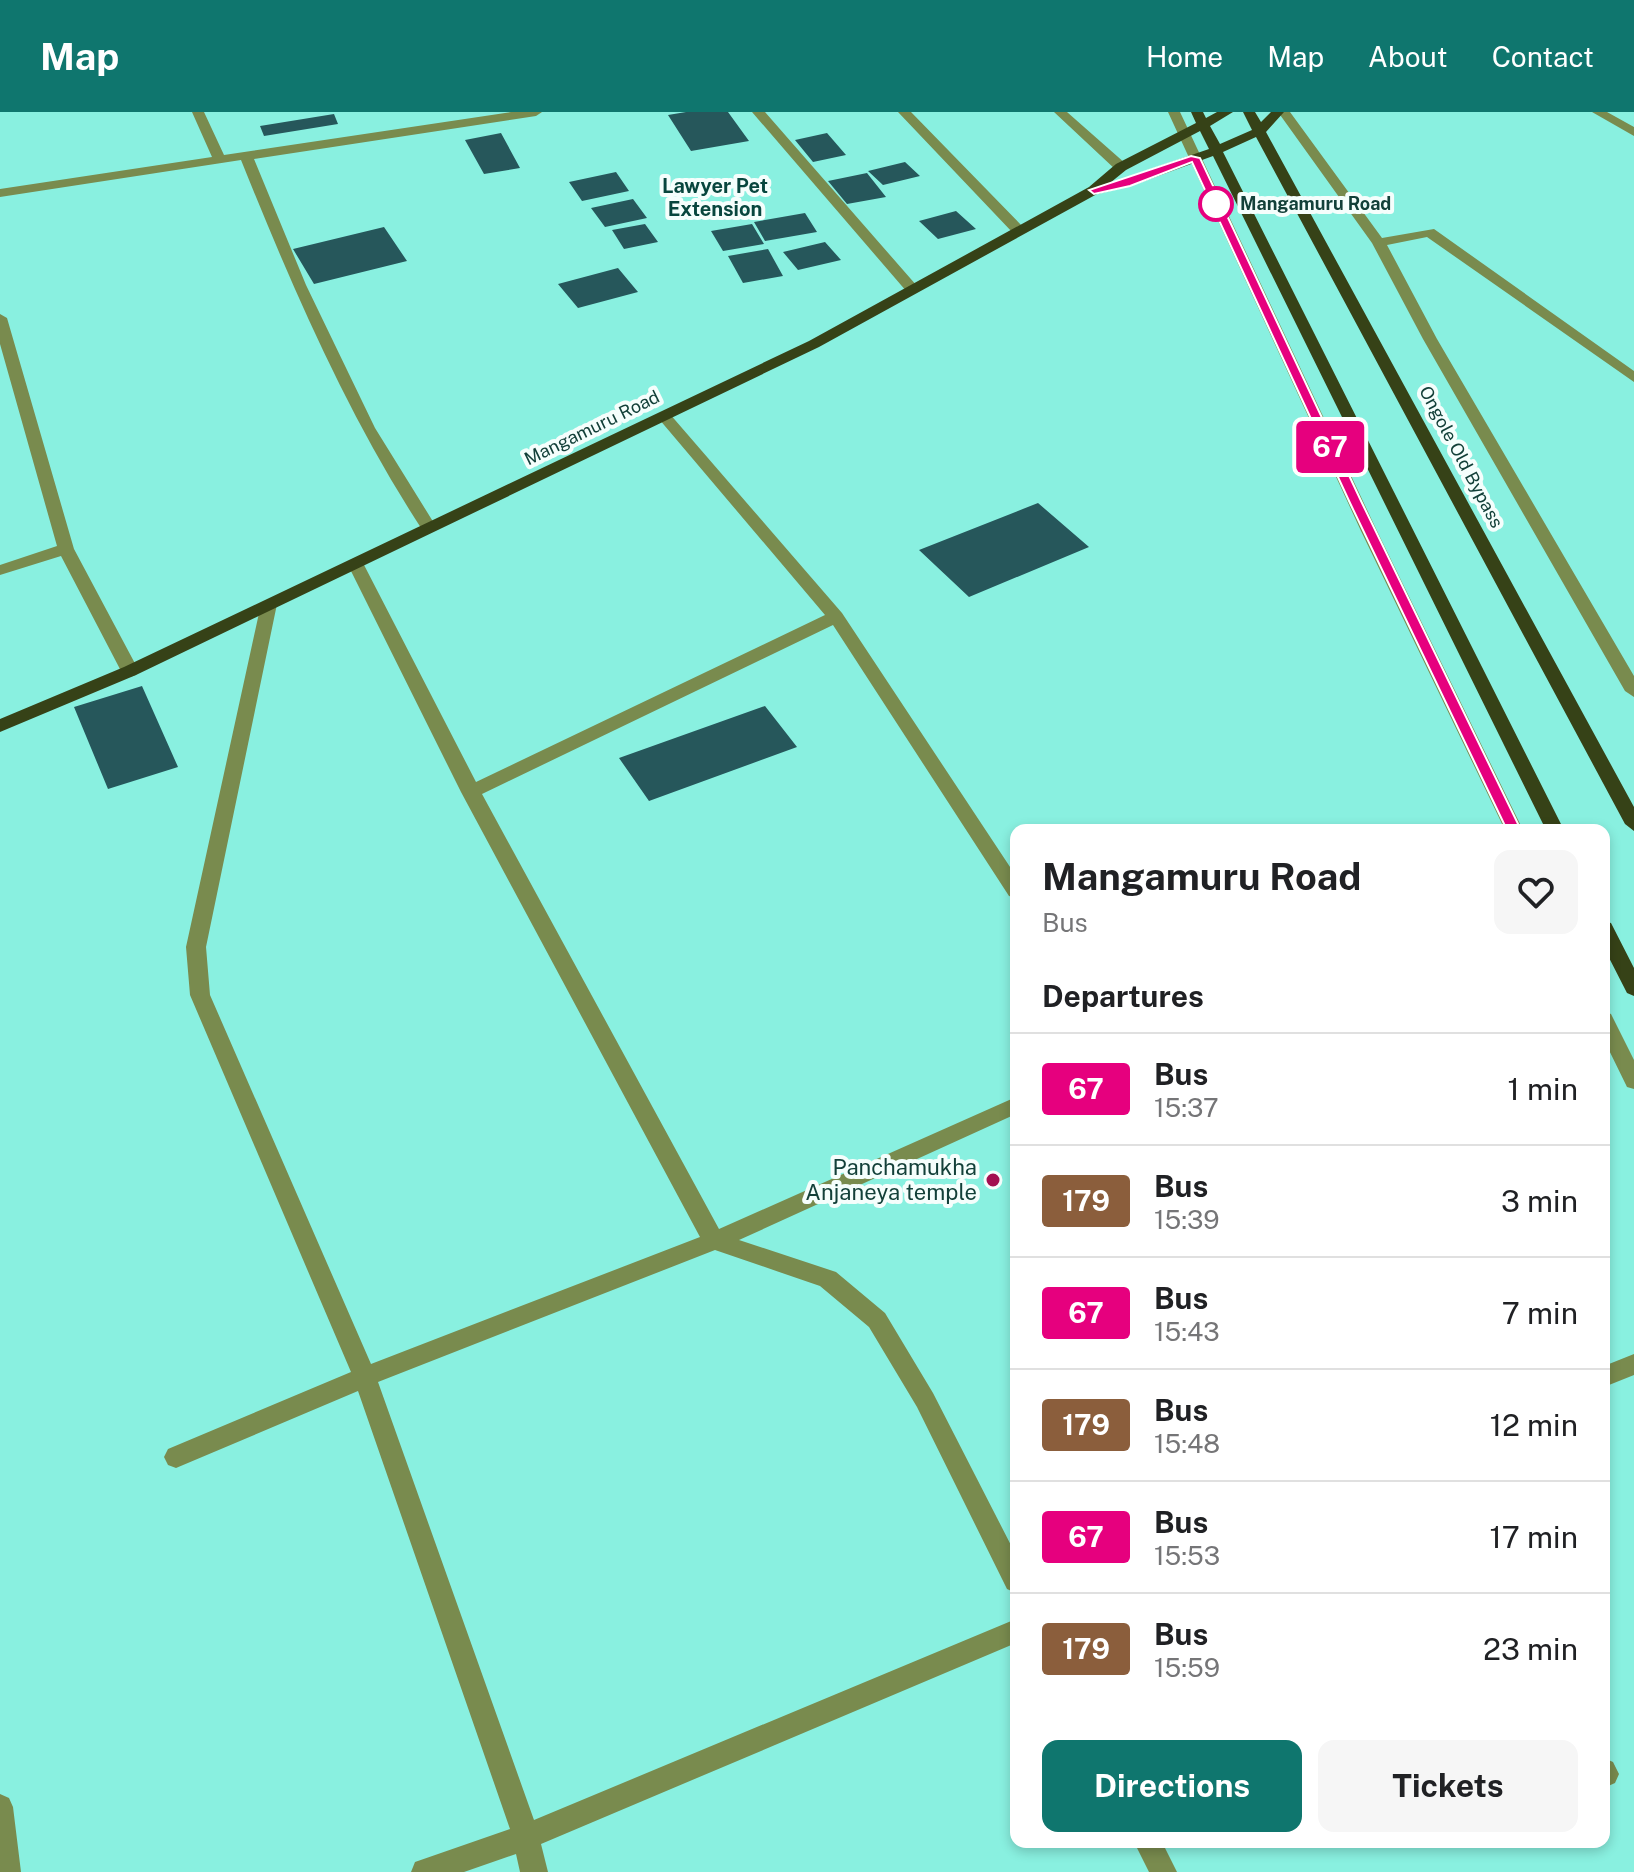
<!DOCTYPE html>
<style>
:root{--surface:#fff;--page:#f6f6f6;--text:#202124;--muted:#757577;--line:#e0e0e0;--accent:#0f766e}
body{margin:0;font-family:"Public Sans",sans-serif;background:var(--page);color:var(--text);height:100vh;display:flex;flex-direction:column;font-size:30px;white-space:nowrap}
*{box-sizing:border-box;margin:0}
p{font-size:26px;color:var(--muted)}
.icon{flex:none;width:44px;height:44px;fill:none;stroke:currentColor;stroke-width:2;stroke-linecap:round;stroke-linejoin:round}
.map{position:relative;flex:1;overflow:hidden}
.drawer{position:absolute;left:1010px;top:712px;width:600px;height:1024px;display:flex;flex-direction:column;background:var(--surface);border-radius:16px;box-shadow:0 4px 12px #0003}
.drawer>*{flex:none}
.badge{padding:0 16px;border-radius:6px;font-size:28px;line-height:52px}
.map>.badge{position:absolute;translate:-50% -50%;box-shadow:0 0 0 4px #fff}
h2{padding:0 32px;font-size:30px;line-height:72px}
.round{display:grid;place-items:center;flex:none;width:84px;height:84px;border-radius:16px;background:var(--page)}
.headline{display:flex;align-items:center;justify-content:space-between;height:136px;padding:0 32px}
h1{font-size:38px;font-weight:700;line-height:60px}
.button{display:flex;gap:16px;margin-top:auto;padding:16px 32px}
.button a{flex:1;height:92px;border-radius:16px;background:var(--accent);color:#fff;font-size:32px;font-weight:700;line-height:92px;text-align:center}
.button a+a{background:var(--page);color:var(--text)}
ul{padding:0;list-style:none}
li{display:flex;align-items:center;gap:24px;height:112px;padding:0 32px;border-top:2px solid var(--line)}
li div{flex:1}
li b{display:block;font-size:30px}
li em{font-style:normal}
li .badge{min-width:88px;font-weight:700;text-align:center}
header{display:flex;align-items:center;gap:48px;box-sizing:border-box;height:112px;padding:0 40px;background:var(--accent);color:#fff}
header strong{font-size:38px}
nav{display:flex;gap:44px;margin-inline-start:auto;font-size:28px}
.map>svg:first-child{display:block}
.building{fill:#26575b}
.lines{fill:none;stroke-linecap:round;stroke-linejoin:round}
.minor{fill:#798b4e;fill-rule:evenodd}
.major{fill:#364217;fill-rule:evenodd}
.line{fill:#e6007e;stroke:#fff;stroke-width:2}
.stop-dot{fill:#fff;stroke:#e6007e;stroke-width:4}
.poi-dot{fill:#a30f51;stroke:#f5fefc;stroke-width:3}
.labels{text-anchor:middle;stroke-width:8;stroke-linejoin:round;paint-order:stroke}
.far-stop-label{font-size:18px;font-weight:bold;fill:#134039;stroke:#f5fefc;text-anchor:start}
.far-street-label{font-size:18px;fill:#134039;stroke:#f5fefc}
.far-neighbourhood-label{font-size:20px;font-weight:bold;fill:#08463e;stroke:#f5fefc}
.poi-label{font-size:22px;fill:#134039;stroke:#f5fefc;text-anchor:end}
</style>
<header>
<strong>Map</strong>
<nav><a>Home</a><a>Map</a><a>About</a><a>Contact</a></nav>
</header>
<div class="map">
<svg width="1634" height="1760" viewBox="0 0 1634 1760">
<rect width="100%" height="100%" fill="#89f0e0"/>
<path class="building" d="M686,0H728L749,29L691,39L668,3Z
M334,2L338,12L264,24L260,14Z
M501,21L520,56L484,62L465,28Z
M827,21L846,43L813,50L795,28Z
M905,50L920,64L883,73L868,59Z
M616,60L629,79L582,89L569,70Z
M867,61L886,85L847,92L828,69Z
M633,87L647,106L605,115L591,96Z
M956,99L976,117L938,127L919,109Z
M805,101L817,120L765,129L754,110Z
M645,112L658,130L624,137L612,118Z
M752,112L764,132L723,139L711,119Z
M384,115L407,149L314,172L293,137Z
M825,130L841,148L798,158L783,140Z
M768,137L783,164L743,171L728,144Z
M618,156L638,180L578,196L558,172Z
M1038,391L1089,435L969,485L919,438Z
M142,574L178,655L108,677L74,595Z
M765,594L797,635L649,689L619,646Z"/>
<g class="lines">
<path class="minor" d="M192,0H204L224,43L511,0H542L536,4L254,47L306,173L375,316L437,416L435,419H423C347,303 293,177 241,48L0,85V77L212,45Z
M752,0H765L917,174V180H907Z
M898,0H911L1023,115V121H1013Z
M1054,0H1067L1126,52V58H1116Z
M1168,0H1180L1377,419L1523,718H1505L1361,419Z
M1278,0H1290L1382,126L1434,117L1634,259V270L1427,125L1387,133L1437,227L1634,564V585L1625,579L1423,227L1372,131Z
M1592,0H1607L1634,15V24Z
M0,202L7,206L74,437L139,559L136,563L130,565L121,559L61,444L0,463V453L57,434L0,232Z
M664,299L669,301L842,501L1016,764V786L1009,784L833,513L482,682L719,1117L1016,985V1002L739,1128L836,1160L885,1201L933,1281L1016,1443V1481L1007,1477L917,1295L869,1215L820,1174L715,1138L378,1270L534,1708L1016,1507V1531L541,1732L548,1760H520L516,1742L464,1760H411L415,1750L510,1717L358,1279L176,1356L168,1353L164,1345L168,1337L351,1260L190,883L186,835L261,492L269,487L277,492L206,835L210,883L371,1252L700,1125L461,680L347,451L355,446L363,451L476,670L825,503L659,307L656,304Z
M1604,899L1611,902L1634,948V977L1627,975L1604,928Z
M1634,1242V1263L1604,1275V1254Z
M1604,1646L1613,1650L1619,1662L1615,1671L1606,1675Z
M0,1682L9,1686L13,1695L21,1760H0Z
M1134,1730H1162L1177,1760H1149Z"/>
<path class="major" d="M1191,0H1203L1206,6L1217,0H1233L1210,14L1220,32L1252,18L1243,0H1255L1261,10L1271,0H1284L1266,20L1634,695V719L1625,712L1256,25L1223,40L1564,718H1546L1213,44L1131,74L1097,82L819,235L136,563L0,620V607L124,555L809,229L1089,75L1116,52L1196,11ZM1200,19L1209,37L1110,71L1126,58Z
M1604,809L1611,811L1634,856V884L1627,881L1604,836Z"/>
</g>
<path class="line" d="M1191,44L1200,46L1362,391L1521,718L1519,722H1509L1507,718L1350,391L1192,50L1130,74L1094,82L1089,78Z"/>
<circle class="stop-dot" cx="1216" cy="92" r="16"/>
<circle class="poi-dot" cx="993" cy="1068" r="8"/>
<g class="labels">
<g class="far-stop-label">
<text x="1240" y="98">Mangamuru Road</text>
</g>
<g class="far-street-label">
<text transform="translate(592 316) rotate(-26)" y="6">Mangamuru Road</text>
<text transform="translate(1461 345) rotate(62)" y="6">Ongole Old Bypass</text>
</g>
<g class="far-neighbourhood-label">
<text x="715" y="81">Lawyer Pet<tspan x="715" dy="23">Extension</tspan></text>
</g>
<g class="poi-label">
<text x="977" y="1063">Panchamukha<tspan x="977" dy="25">Anjaneya temple</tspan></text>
</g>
</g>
</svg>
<b class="badge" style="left:1330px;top:335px;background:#e6007e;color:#fff">67</b>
<section class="drawer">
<div class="headline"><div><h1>Mangamuru Road</h1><p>Bus</p></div><a class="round"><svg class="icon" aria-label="heart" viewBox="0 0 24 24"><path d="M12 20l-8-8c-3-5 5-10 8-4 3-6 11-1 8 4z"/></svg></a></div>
<h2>Departures</h2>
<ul>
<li><span class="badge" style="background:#e6007e;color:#fff">67</span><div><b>Bus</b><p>15:37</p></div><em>1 min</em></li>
<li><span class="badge" style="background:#8b5e3c;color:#fff">179</span><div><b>Bus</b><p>15:39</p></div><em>3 min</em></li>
<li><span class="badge" style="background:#e6007e;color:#fff">67</span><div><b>Bus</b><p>15:43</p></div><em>7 min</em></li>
<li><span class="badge" style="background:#8b5e3c;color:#fff">179</span><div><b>Bus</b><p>15:48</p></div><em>12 min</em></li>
<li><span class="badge" style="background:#e6007e;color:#fff">67</span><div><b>Bus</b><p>15:53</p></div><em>17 min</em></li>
<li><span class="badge" style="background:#8b5e3c;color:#fff">179</span><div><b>Bus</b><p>15:59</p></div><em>23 min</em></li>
</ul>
<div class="button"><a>Directions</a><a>Tickets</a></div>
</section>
</div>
